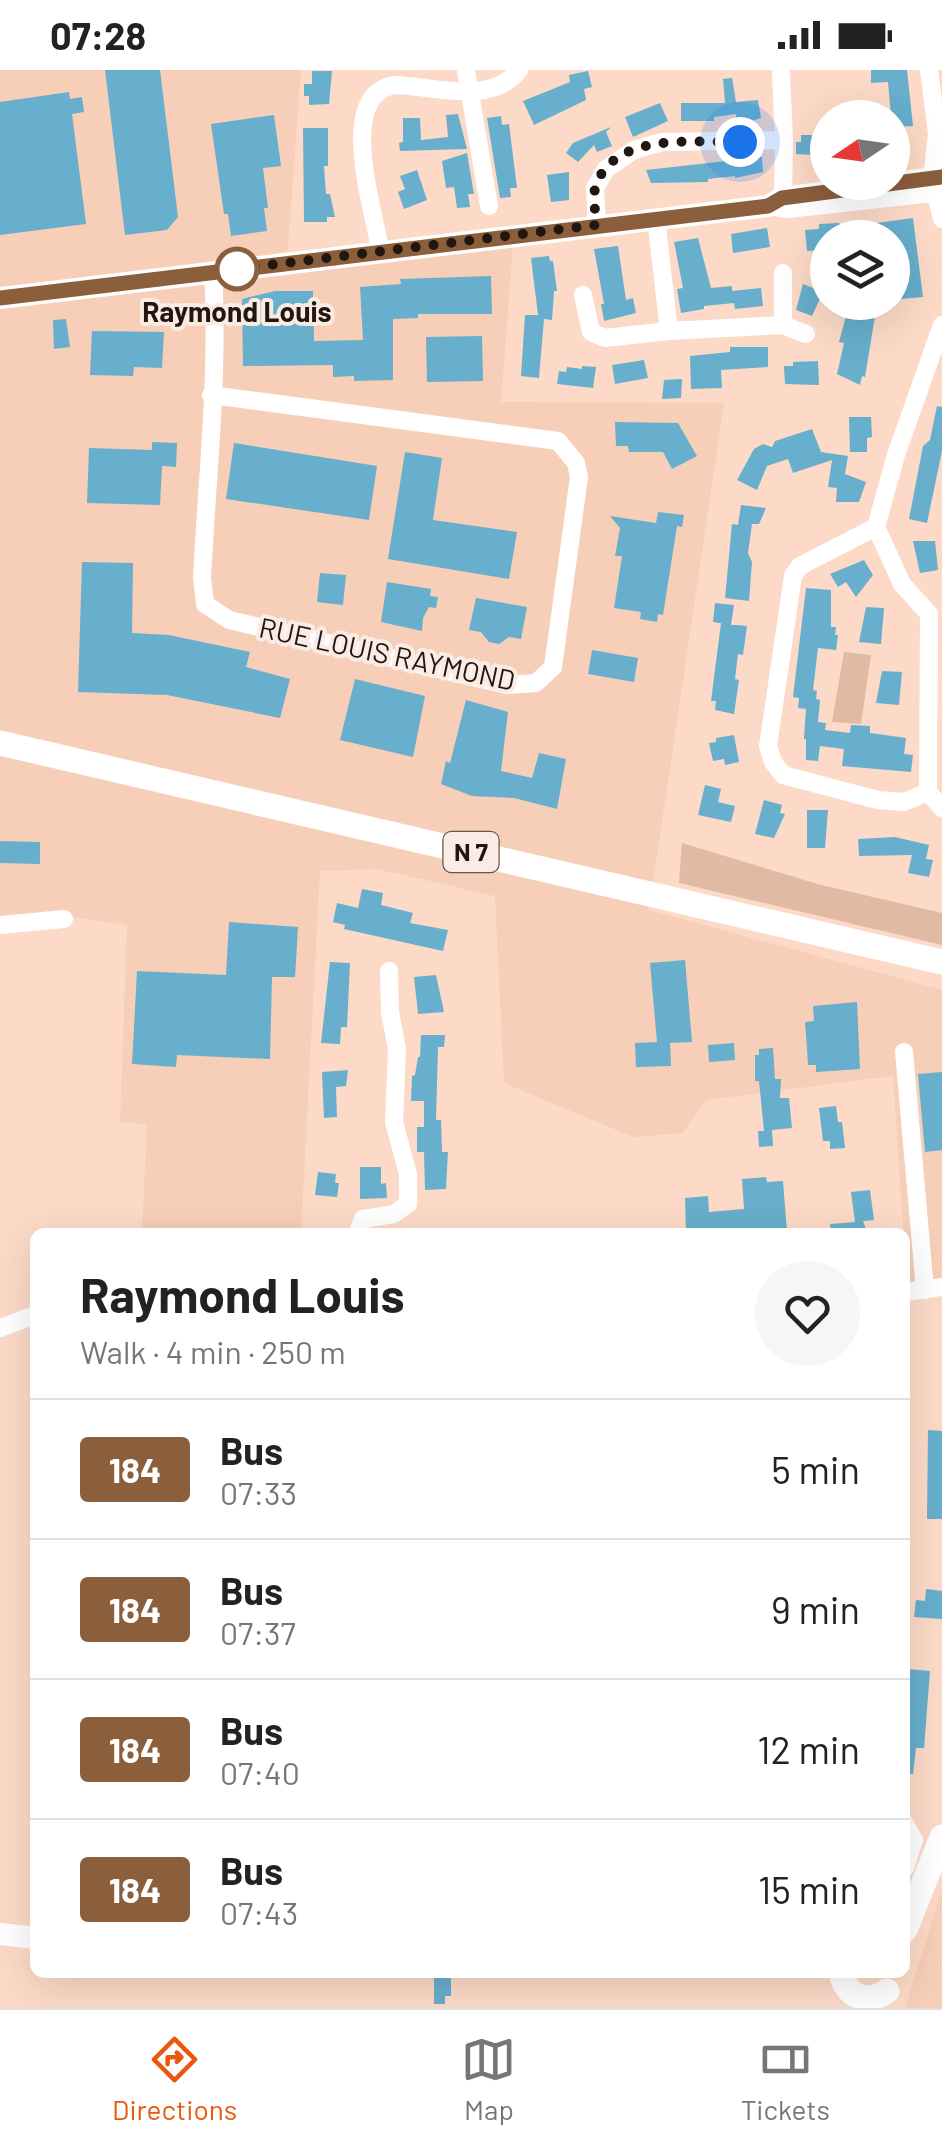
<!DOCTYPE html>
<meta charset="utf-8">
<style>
:root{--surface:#fff;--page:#f6f6f6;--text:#222;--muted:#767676;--line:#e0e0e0;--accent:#ea580c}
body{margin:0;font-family:Barlow,sans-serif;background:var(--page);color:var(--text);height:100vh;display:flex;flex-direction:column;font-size:38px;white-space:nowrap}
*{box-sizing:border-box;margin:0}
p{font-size:32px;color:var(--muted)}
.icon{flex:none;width:55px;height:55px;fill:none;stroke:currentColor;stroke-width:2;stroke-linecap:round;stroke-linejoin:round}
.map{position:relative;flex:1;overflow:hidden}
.side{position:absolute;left:30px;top:1158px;width:880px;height:750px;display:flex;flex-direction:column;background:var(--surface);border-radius:15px;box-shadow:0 10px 40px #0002}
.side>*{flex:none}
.badge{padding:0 20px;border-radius:8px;font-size:35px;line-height:65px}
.needle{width:65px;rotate:257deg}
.tools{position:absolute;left:810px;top:30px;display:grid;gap:20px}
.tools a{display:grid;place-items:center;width:100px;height:100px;border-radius:50%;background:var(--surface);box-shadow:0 10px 40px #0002;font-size:50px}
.you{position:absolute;width:50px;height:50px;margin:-25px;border:8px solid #fff;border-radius:50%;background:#1a73e8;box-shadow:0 0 0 15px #1a73e833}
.map>.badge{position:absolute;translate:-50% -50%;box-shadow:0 0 0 5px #fff}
.round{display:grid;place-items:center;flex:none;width:105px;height:105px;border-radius:52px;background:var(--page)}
.headline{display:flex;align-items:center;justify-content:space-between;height:170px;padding:0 50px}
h1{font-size:48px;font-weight:700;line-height:75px}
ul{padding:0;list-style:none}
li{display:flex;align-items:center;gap:30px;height:140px;padding:0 50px;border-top:2px solid var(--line)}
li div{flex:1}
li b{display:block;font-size:38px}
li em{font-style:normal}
li .badge{min-width:110px;font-weight:700;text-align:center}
.status{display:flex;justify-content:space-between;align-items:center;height:70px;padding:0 50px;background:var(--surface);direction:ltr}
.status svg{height:28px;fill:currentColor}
.tab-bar{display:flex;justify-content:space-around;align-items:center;height:140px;border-top:2px solid var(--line);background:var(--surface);font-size:28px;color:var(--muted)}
.tab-bar a{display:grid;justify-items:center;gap:5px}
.tab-bar .on{color:var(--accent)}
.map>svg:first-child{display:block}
.built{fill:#f7ceb7}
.green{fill:#e1baa4}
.building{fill:#67afcd}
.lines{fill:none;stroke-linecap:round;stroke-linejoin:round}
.street{stroke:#fff;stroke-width:18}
.secondary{stroke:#fff;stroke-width:22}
.primary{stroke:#fff;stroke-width:25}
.line-casing{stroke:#fff;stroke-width:22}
.line{stroke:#8b5e3c;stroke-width:15}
.walk{stroke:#221710;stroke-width:10;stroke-dasharray:0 18}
.stop-dot{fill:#fff;stroke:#8b5e3c;stroke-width:5}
.labels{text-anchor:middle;stroke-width:8;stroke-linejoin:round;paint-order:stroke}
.shield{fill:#faece4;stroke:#635750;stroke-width:2.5}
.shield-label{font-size:25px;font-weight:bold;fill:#221710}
.stop-label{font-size:28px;font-weight:bold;fill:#221710;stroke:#faece4}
.street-label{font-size:28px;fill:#221710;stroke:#faece4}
</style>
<div class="status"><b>07:28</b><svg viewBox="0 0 49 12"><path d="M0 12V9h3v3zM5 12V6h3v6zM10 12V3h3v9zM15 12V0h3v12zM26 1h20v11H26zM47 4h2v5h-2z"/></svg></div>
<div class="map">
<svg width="942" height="1938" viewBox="0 0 942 1938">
<rect width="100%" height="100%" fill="#fcdac7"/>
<path class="built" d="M0,0H301L286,201L513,174L501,332L724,333L649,840L942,920V1210L907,1216L893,1006L706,1030L683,1063L633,1067L504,1013L495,826L377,799L320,801L301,1162H142L147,1054L120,1052L127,855L59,845L0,852Z
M942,1820V1938H905L914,1909Z"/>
<path class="green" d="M844,582L871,585L861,654L832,652Z
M682,773L821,815L942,843V875L679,813Z"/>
<path class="building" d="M105,0H160L178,147L167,160L125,165Z
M871,0H907L913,56L892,57L888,12L871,13Z
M312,1H332L329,34L309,35V26H304V14H312Z
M588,1L592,17L584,19L586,30L534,55L523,31L570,12L569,5Z
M732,8L736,32L758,30L761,48L737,56L736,44L714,47V51H681V33H725L723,9Z
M69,22L70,29L82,27L84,42L72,44L86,154L0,165V32Z
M660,33L668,51L633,67L625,47Z
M458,44L467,79L400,81L399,73L403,72V48H420L421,70L448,67L446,45Z
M274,45L281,96L263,98L268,138H264L267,161L231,166L228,144H224L211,54Z
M501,46L502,55L509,54L517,118H510L511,127L500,128L487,48Z
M611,57L606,62L612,76L597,82L594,75L578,92L566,83L573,73Z
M303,58H328V96H324L326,124H330L335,147H327V152H304Z
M801,65H827L826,86L796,84V72H801Z
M467,83L474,124H468L470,137L457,138L454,117L446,118L442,91Z
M762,87L763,102L735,108V106L708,109V112L651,113L646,100Z
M417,100L427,130L404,139L398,122L405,119L400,106Z
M569,102V130L551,132L547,105Z
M913,148L923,227L900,229L894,168H828V174H821L822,180L807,181L805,160L819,159V154L838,153L848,157Z
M767,158L770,177L733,183L731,164Z
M698,168L711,218L732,216V221L761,218L763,236L735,239L734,233L704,236V239L681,243L677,219L683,218L674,172Z
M618,176L626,230L633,228L636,243L604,251L601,234H604L594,179Z
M549,186L550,191H553L557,221H554L552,250L544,249L539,308L521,306L525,245H538L531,188Z
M491,206L492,244H418V248L393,249V310L354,311V306L333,307V295L243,296L242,229L275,221H313L314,271L363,270L360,217L401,214L400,209Z
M803,214L823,222L812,246L796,240Z
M856,242L875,246L865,307L862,306L860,315L837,304L844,273L839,272L846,246L855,248Z
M66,249L70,277L54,279L53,250Z
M92,261L164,262L162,298L134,297L133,306L90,305Z
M482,266L483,311L427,312L426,267Z
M730,277H768V297L721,300L722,318L691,319L690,286L730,282Z
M644,290L648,308L615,314L612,295Z
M818,291L819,315L785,314L784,296H793V292Z
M582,296L596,297L593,318L557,314L559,301L566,302L567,297L582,299Z
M682,309L681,328L662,329L664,310Z
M937,336L942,337V381L927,453L909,449L923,376L930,370Z
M849,347H871L872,367L867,368V382H850Z
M615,352L678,353L697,386L672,399L663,382H629L628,376H616Z
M812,359L821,382L848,386L845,404L866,412L859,432H836L837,418L828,417L832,390L793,403L788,389L767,396L757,420L737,410L754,379L763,374L772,377L775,371Z
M152,372L177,373L176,397L162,396L160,435L87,433L89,378L152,380Z
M234,373L377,396L369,450L226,429Z
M405,382L442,388L433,450L517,462L509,509L388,489Z
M741,435L766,438L759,454H752L748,483L752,492L749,531L725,528L732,454L738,455Z
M658,442L684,445L682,457L677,456L663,545L658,544L657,552L640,549L641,542L614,538L622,486H615L620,458L610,446L656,453Z
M913,471H935L938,500L920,503Z
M864,490L873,505L856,527L846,512L838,517L830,504Z
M82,492L133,493L132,563L169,565L250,582L246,597L290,609L280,648L167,625L78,622Z
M320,503L346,505L343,535L317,532Z
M387,512L431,519L430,526L438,527L436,538L429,537L423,548L422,561L381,552Z
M806,518L831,520V557H836L835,565H838L836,580L818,578L813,620L817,621L816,629L820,630L818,652L826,653L825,660L850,663L851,655L870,656V663L906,668L904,684L913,685L911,702L842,696L844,679L820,676L818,691L806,690V669H804L806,639L798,638L799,628L793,627Z
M476,528L527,537L521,569L509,567L499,574L489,572L481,562L469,560Z
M715,533L734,535L731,555L713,552Z
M866,537L884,538L881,574L859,572Z
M721,553L747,556L743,585L738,584L735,609L739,610L734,644L715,640L716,631H711Z
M592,580L638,588L634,612L588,604Z
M882,601L902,602L899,635L876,633Z
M355,609L425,626L413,687L340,670Z
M466,630L508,642L501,701L532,708L539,683L566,689L557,739L514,728L472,726L441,714L446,691L450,693Z
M734,665L739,692L725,695L724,689L713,691L709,673L716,672V668Z
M705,715L721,719L718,732L735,736L731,752L698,745Z
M764,730L782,735L780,743L785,744L774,768L755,764Z
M807,740H828L825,778H807Z
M895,767L929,775L926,789L933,790L929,807L908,803L912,785L859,786L858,769Z
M0,771L40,772V794L0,793Z
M362,819L383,823L381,835L413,843L410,853L448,860L443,881L344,859L345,855L333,852L337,833L358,838Z
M229,852L298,857L295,907H272L270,989L177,985L176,997L132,994L137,901L226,905Z
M685,890L692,972L670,973L671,996L636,997L635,973L657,972L650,893Z
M330,892L350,893L347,957H341L340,974L321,973Z
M436,905L444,942L418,944L414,907Z
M857,932L860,999L816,1002V995H808L807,979L805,952L814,951L813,936Z
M421,965H445L444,977H438L436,1050H441L442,1082H448L446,1119L425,1120L424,1082H417V1057H424V1031H411L412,1006L415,1005L418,987H420Z
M734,973L735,990L709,992L708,975Z
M773,978L775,1009H781L780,1028H789L792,1058L772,1060L773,1076L759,1077L758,1061H764L759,1011H755V985H759V979Z
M348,1000L346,1016L336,1017L337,1047L324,1048L322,1002Z
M942,1002V1080L925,1082L918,1004Z
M836,1036L838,1052H842L845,1078L830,1079V1071H823L819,1038Z
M360,1097H381V1114L386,1113L387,1128L360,1129Z
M318,1102L336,1104L335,1113H339L337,1127L315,1125Z
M766,1107L767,1112L783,1111L787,1162H686L685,1128L708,1126L709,1142L744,1139L742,1109Z
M870,1120L874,1150L863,1151L867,1162H831L830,1154L855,1152L851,1122Z
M928,1360L942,1361V1449H927Z
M926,1519L942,1521V1549L914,1547L916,1530L925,1531Z
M907,1599L930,1601L924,1678H916L913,1704H905Z
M434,1904H451V1926H445V1934H434Z"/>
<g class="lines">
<path class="street" d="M466,0L489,136
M929,0L937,64L932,108L942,149
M781,4L784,70
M786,127L942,107
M656,148L669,261
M597,155L595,118L606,99L634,80L662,72L784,70L783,128
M380,181C375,141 335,26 394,15C435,16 491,36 519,0
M583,225L591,262L605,268L669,261L783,255V203
M0,228L656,148L768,136L788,139L942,122
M783,255L806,264
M211,325L558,371L576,393L579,407L553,597L536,613L507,615L229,550L205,534L202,508C207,407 219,304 213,202
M876,457L800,496L793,506L768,676L773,692L783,705L878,730L904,732L928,722L929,544L902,514L876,457L896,385L942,255
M928,722L942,738
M0,855L64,849
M904,982L925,1220
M358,1162L363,1149L394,1144L408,1134V1104L394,1052L397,979L390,942L389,901
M905,1222L942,1217
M0,1258L35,1245
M905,1754L914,1770L905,1798"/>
<path class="secondary" d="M0,1864L35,1868"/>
<path class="primary" d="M0,673L942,892
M905,1860L942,1767
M841,1902C846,1927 867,1935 887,1921"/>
</g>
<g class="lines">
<defs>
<path id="line" d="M0,228L768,136L782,128L942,107"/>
</defs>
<use href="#line" class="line-casing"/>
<use href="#line" class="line"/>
<path class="walk" d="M237,199L596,155C596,143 592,126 596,115C616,61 696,73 740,72"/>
</g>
<circle class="stop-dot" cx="237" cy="199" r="20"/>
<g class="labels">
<rect class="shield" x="443.5" y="762" width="55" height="40" rx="8"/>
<g class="shield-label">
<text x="471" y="791">N 7</text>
</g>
<g class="stop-label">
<text x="237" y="252">Raymond Louis</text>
</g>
<g class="street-label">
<text transform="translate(387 584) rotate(12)" y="10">RUE LOUIS RAYMOND</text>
</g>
</g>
</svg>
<div class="tools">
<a><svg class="needle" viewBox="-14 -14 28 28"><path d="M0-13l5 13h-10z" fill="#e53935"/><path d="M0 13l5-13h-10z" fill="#767676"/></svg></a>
<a><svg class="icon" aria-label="layers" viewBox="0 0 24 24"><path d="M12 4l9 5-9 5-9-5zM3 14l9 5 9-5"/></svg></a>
</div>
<div class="you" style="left:740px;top:72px"></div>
<section class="side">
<div class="headline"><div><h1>Raymond Louis</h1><p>Walk · 4 min · 250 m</p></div><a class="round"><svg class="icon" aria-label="heart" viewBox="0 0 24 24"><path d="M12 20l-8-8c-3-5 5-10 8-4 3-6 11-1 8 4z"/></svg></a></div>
<ul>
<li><span class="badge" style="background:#8b5e3c;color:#fff">184</span><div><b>Bus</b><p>07:33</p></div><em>5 min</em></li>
<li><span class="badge" style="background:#8b5e3c;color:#fff">184</span><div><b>Bus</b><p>07:37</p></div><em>9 min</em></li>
<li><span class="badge" style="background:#8b5e3c;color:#fff">184</span><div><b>Bus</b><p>07:40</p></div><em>12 min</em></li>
<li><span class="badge" style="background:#8b5e3c;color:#fff">184</span><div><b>Bus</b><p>07:43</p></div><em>15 min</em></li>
</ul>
</section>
</div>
<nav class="tab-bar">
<a class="on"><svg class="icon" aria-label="directions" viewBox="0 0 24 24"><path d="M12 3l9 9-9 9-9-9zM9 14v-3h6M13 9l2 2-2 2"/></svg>Directions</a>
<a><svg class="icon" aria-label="map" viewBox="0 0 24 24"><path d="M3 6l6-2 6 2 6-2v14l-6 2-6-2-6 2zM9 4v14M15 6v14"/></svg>Map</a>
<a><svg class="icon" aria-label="tickets" viewBox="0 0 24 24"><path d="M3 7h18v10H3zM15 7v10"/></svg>Tickets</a>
</nav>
